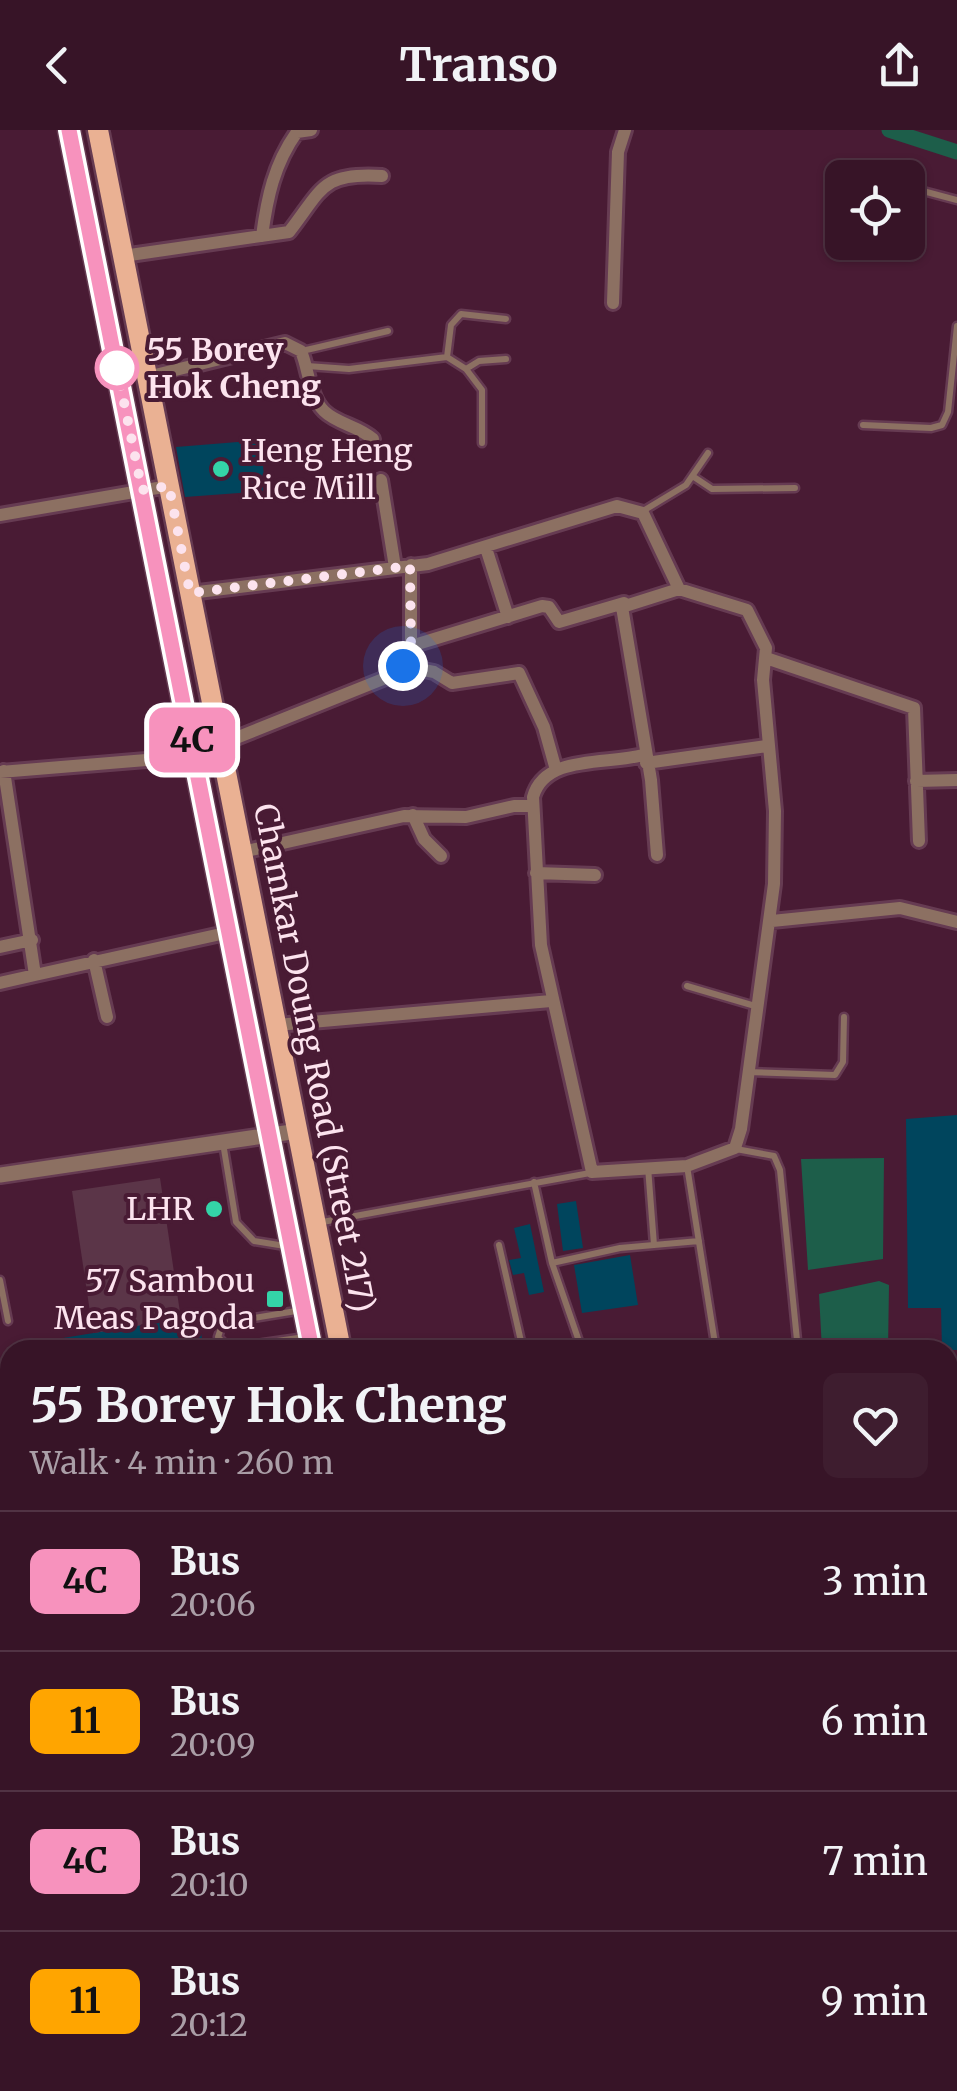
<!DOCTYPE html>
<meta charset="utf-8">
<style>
:root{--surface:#371427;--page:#3e1d2f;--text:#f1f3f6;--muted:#aa9ea7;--line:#513344}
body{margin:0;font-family:Merriweather,serif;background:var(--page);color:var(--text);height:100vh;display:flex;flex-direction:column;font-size:38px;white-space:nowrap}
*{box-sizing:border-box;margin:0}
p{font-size:32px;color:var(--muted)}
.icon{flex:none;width:55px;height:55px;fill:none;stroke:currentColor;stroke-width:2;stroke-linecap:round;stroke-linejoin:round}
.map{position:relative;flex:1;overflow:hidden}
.panel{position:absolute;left:0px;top:1210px;width:958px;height:752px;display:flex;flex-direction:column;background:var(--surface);border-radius:30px 30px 0 0;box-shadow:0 2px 8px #0004,0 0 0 2px var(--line)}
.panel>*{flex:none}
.badge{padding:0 20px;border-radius:15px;font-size:35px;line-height:65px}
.fabs{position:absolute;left:825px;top:30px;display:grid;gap:20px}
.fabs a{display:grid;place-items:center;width:100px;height:100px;border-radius:15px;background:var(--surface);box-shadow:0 2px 8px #0004,0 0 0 2px var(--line);font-size:50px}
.you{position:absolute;width:50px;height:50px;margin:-25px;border:8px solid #fff;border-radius:50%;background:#1a73e8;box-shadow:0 0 0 15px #1a73e833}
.map>.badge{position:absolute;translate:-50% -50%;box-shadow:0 0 0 5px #fff}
.round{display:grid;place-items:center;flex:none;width:105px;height:105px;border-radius:15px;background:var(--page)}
.headline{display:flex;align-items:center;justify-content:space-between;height:170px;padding:0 30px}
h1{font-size:48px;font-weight:700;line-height:75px}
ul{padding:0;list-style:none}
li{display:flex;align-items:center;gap:30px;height:140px;padding:0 30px;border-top:2px solid var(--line)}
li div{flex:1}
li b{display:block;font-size:38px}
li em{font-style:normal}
li .badge{min-width:110px;font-weight:700;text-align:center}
header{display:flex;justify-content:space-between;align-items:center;height:130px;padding:0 30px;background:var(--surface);font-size:45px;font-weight:700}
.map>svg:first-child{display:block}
.green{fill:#5b3548}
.water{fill:#1d5e4a}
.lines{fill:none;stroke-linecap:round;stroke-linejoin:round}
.canal{stroke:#1d5e4a;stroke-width:15}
.building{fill:#00455d}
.service-casing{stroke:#663b52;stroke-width:11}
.minor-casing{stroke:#663b52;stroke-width:18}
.tertiary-casing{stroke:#663b52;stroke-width:20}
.primary-casing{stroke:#663b52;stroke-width:25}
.service{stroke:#8c7062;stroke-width:6}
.minor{stroke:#8c7062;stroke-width:12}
.tertiary{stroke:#8c7062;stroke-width:15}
.primary{stroke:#eab193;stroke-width:20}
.line-casing{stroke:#fff;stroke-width:22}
.line{stroke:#f792bd;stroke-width:15}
.walk{stroke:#fce3ee;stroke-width:10;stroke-dasharray:0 18}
.stop-dot{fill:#fff;stroke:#f792bd;stroke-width:5}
.poi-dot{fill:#34d4a8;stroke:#491b34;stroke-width:4}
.labels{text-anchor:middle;stroke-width:8;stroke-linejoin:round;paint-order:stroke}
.stop-label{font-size:32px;font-weight:bold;fill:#fce3ee;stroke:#491b34;text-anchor:start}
.poi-label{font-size:32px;fill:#fce3ee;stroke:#491b34;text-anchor:end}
.street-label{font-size:32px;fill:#fce3ee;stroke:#491b34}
</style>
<header><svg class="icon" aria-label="back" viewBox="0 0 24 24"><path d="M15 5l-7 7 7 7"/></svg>Transo<svg class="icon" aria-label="share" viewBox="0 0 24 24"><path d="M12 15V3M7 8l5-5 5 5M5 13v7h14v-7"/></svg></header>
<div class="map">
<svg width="957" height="1961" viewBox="0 0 957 1961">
<rect width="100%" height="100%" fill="#491b34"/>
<path class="green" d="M160,1048L182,1196L94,1209L72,1061Z"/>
<path class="water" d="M884,1028L883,1129L808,1140L801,1029Z
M879,1151L889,1155L888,1220H822L819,1164Z"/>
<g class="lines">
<path class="canal" d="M889,0L957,22"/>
</g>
<path class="building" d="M261,310L265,361L185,367L176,317Z
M957,985V1220H942L941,1178H908L906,989Z
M576,1071L583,1118L563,1121L557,1074Z
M530,1094L544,1162L529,1165L524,1143L513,1145L509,1130L521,1128L514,1098Z
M630,1125L638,1175L582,1183L574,1135Z
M198,1186L204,1220H65L63,1208Z"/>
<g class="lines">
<defs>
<path id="service" d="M908,57L957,70
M302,221L388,201
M447,227L451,195L461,184L506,189
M307,236L349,239L447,227L466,239L482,260V313
M466,239L479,231L506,229
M863,295L931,298L942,295L948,282L957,196
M694,347L712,359L795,358
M643,381L686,355L708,323
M163,628L161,612L186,607
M687,856L755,876
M746,942L835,945L843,932L844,887
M223,1013L236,1092L254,1111L285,1116
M736,1019L774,1026L780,1040L798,1220
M687,1036L716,1220
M648,1037L654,1115
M534,1052L552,1133L620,1118L699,1111
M317,1093L590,1043
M499,1115L523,1220
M552,1133L582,1220
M0,1150L8,1191
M302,1180L230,1192L222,1195L218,1207L229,1218L305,1207
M948,1598L957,1596
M930,1952L932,1961"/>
<path id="minor" d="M262,106C267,68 274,34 297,2L311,0
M123,126L289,102C322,60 321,42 382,46
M613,173L618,22L625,0
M147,247L285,213L301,221C309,240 309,266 324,281C337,294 359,296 373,309
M381,350L395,437
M0,385L169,356
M486,418L508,487
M190,463L428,434L617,376L643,383L679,459L747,480L766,518L763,550L775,681L774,754L741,999L735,1018L687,1036L592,1042L541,815L533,667C545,624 608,635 643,625
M411,516L542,476L549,477L559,492L624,473
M766,528L914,578L919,711
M403,536L434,542L452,553L519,543L544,597L556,640
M221,614L393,545L411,516V435
M646,633L767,616
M4,641L35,845L230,802
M0,642L195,626
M916,651L957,650
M413,685L424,709L441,726
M242,722L404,686L466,687L514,676H532
M657,725L651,650L622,477L679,459
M536,743L595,745
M772,791L900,778L957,792
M0,817L32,810
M94,830L107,887
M0,853L35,845
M277,895L551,871
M0,1296L10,1294
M0,1413L10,1412
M0,1523L10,1521
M0,1593L10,1591
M0,1706L10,1705
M0,1813L10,1811
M948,1914L957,1912
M0,1920L10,1919
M816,1952L818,1961
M204,1961L217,1952
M713,1961L752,1952"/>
<path id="tertiary" d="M0,1045L298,1001"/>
<path id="primary" d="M69,0L312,1220
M98,0L341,1220
M460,1952L461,1961
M487,1952L489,1961"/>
</defs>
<use href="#service" class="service-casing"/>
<use href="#minor" class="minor-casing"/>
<use href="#tertiary" class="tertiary-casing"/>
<use href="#primary" class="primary-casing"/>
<use href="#service" class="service"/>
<use href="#minor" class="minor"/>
<use href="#tertiary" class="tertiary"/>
<use href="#primary" class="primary"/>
</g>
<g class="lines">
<defs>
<path id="line" d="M69,0L312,1220"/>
</defs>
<use href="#line" class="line-casing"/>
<use href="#line" class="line"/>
<path class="walk" d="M117,238L142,360L169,356L190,463L410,436L411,516L403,536"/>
</g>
<circle class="stop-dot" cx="117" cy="238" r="20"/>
<g class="poi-dot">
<circle cx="221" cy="339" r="10"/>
<circle cx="214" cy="1079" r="10"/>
<rect x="265" y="1159" width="20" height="20" rx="5"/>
</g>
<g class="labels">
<g class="stop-label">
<text x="147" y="231">55 Borey<tspan x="147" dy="37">Hok Cheng</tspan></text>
</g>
<g class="poi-label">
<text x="241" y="332" text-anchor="start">Heng Heng<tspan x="241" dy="37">Rice Mill</tspan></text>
<text x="194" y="1090">LHR</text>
<text x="255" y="1162">57 Sambou<tspan x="255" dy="37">Meas Pagoda</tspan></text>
</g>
<g class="street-label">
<text transform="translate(314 928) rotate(79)" y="11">Chamkar Doung Road (Street 217)</text>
</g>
</g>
</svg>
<div class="fabs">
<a><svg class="icon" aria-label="locate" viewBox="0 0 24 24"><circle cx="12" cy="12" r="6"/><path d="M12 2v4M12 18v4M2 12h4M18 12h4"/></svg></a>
</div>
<div class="you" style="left:403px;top:536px"></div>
<b class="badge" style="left:192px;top:610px;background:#f792bd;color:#111">4C</b>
<section class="panel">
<div class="headline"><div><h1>55 Borey Hok Cheng</h1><p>Walk · 4 min · 260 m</p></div><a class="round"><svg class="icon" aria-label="heart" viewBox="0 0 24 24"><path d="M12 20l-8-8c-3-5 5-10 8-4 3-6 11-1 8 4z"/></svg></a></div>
<ul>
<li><span class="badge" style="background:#f792bd;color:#111">4C</span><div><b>Bus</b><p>20:06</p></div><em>3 min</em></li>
<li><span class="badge" style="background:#ffa500;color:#111">11</span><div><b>Bus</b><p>20:09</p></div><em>6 min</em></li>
<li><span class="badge" style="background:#f792bd;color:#111">4C</span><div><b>Bus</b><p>20:10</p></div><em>7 min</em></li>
<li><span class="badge" style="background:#ffa500;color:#111">11</span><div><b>Bus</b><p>20:12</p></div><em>9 min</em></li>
</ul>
</section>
</div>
